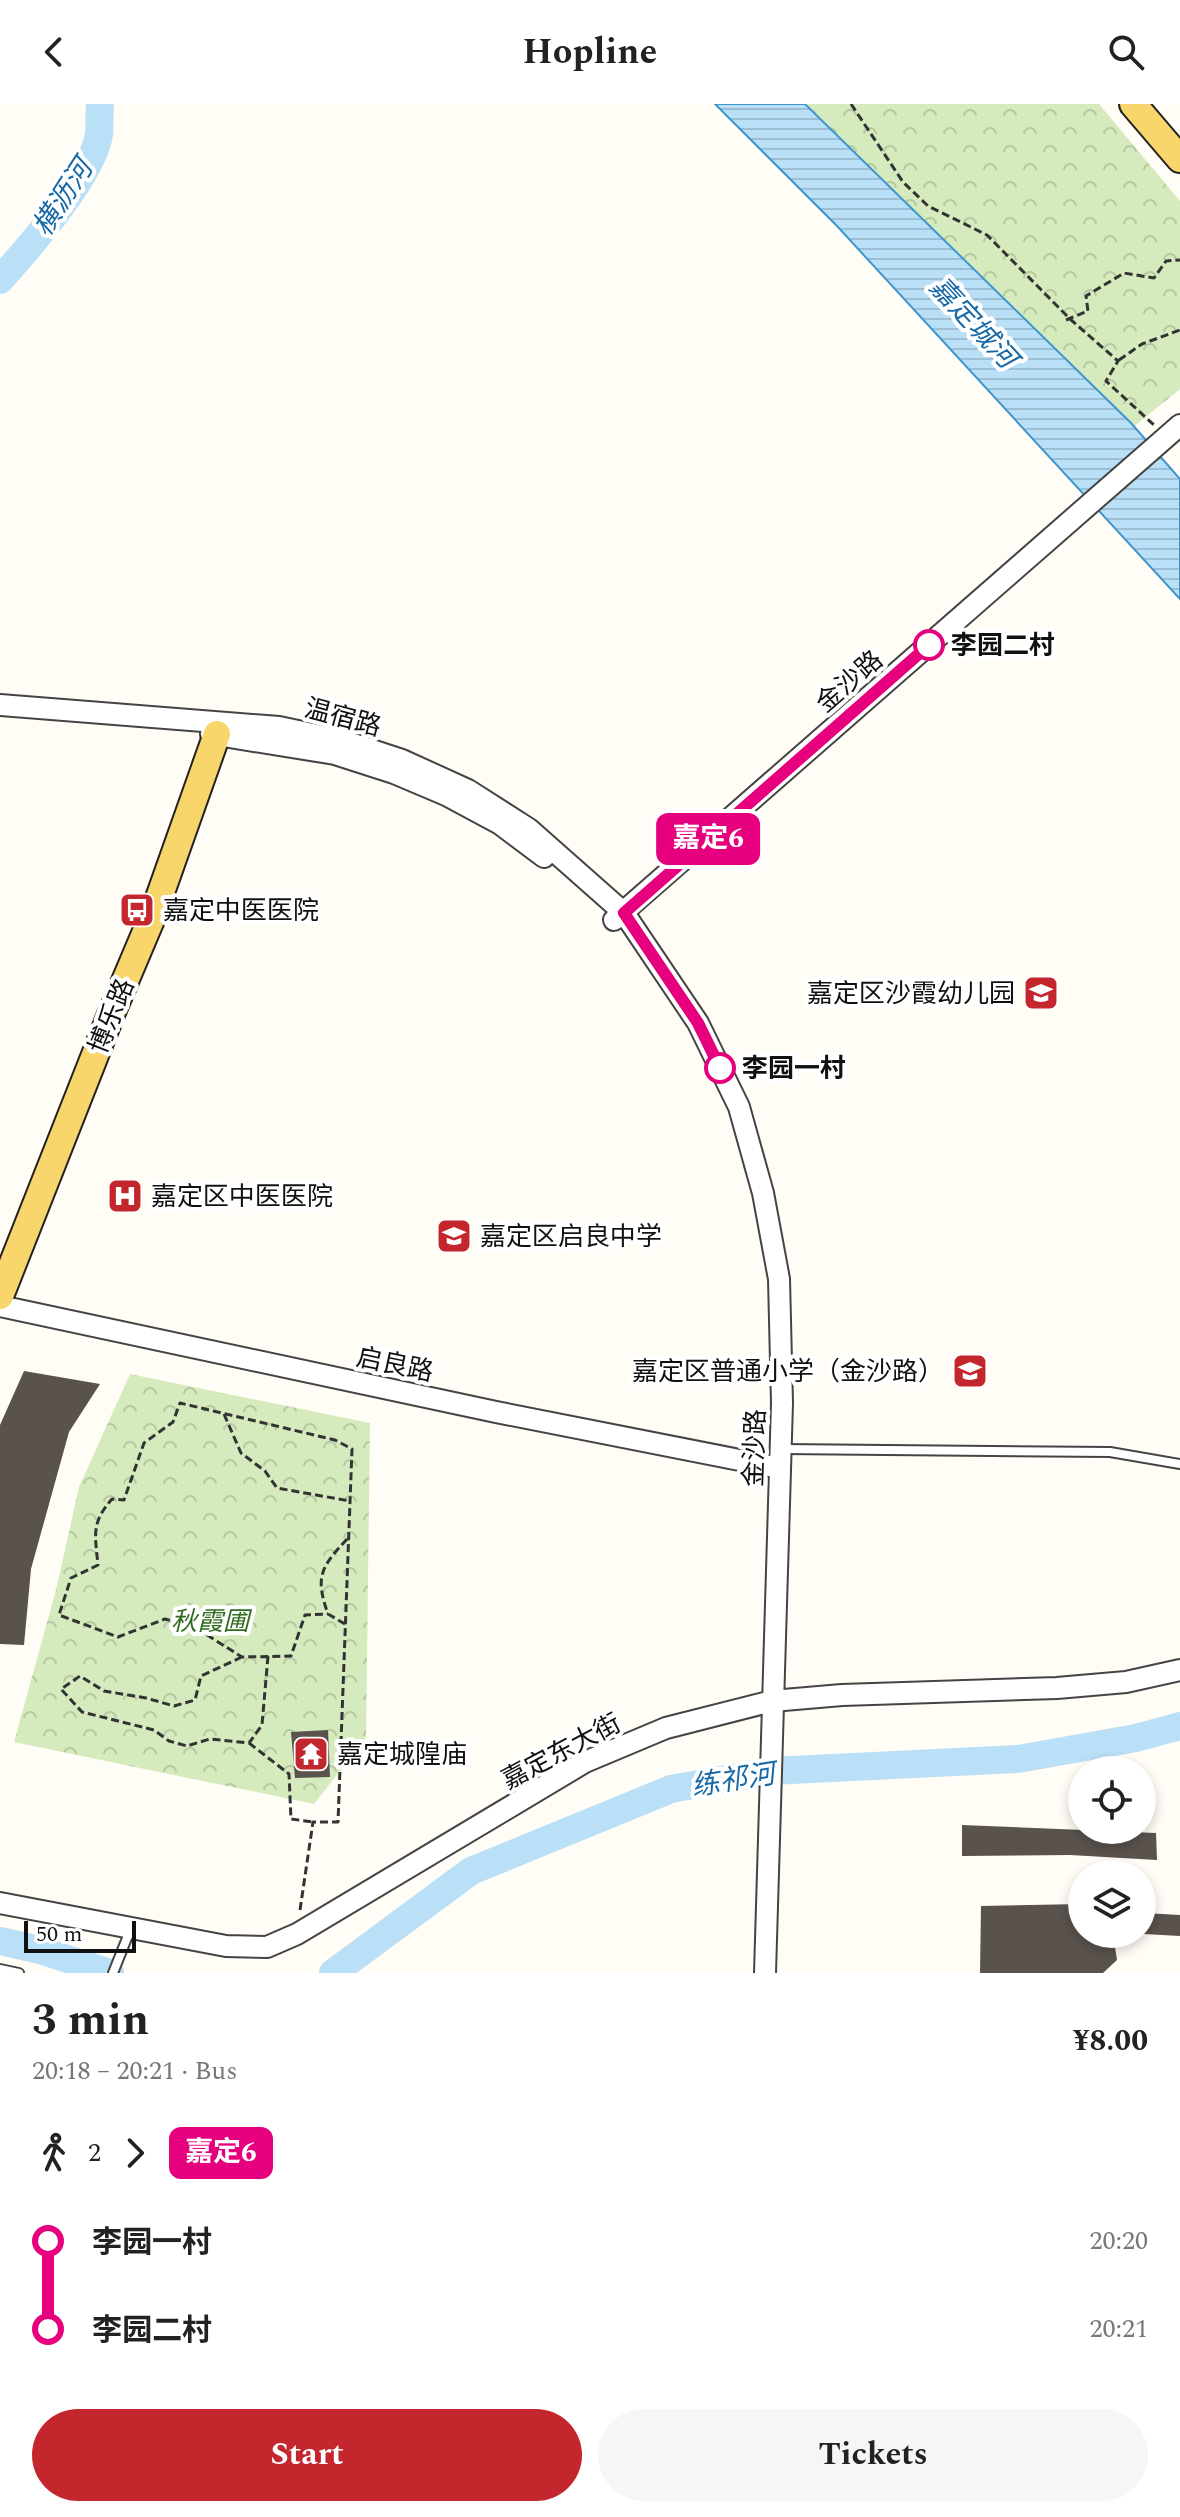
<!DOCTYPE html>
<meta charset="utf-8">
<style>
:root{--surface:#fff;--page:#f6f6f6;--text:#222;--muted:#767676;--accent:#c4262e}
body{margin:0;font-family:Spectral,"Noto Sans SC",serif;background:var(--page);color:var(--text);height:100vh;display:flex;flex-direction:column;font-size:30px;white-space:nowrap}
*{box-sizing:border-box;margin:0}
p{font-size:26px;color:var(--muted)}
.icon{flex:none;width:44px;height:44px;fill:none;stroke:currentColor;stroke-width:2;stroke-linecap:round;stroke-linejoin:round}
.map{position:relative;height:1869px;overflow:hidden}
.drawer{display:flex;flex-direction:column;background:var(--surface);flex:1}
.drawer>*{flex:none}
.badge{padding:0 16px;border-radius:12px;font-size:28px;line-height:52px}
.tools{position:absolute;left:1068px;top:1652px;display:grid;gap:16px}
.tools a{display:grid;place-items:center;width:88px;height:88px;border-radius:50%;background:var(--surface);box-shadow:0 4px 12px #0003;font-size:40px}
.scale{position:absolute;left:24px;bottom:20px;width:112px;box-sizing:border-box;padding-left:8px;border:4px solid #111;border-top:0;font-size:22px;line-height:28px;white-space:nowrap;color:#111;-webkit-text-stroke:6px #fff;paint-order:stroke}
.map>.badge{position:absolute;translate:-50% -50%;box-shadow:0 0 0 4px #fff}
.legs{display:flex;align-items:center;gap:12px;height:88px;padding:0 32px;font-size:26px}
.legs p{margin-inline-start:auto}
.headline{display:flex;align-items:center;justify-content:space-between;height:136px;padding:0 32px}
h1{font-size:44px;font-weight:700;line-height:60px}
.cta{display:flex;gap:16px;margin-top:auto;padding:16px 32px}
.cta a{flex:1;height:92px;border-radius:48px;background:var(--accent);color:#fff;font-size:32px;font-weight:700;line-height:92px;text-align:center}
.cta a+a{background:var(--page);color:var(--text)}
ul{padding:0 32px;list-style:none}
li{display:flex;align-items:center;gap:28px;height:88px;font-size:30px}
li i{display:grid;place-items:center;width:12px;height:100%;margin:0 10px;background:currentColor}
li i::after{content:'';width:20px;height:20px;margin:-10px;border:6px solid;border-radius:50%;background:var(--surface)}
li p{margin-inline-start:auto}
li:first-child i{background:linear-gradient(#0000 50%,currentColor 0)}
li:last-child i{background:linear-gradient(currentColor 50%,#0000 0)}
header{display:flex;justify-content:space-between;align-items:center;height:104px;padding:0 32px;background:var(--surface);font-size:36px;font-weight:700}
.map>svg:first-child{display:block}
.park{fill:url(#park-crowns)}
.water{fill:url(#water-rules);stroke:#3f96cf;stroke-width:2}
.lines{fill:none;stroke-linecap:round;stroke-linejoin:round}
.river{stroke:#b9e0f7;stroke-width:28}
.building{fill:#5a524d}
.service-casing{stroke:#444;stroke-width:12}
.tertiary-casing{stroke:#444;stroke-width:24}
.primary-casing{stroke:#222;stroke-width:30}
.path{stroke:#333;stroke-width:3;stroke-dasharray:8 4;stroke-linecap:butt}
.service{stroke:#fff;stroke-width:8}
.tertiary{stroke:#fff;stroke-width:20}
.primary{stroke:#f9d66b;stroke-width:26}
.line-1-casing{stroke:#fff;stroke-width:18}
.line-1{stroke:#e6007e;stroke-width:12}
.stop-1-dot{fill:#fff;stroke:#e6007e;stroke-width:4}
.labels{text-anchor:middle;stroke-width:8;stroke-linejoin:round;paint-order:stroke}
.stop-label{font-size:26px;font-weight:bold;fill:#111;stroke:#fff;text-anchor:start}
.street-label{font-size:26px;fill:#111;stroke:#fff}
.poi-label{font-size:26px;fill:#111;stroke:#fff;text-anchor:start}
.park-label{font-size:26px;font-style:italic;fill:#2f6b1f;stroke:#fff}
.water-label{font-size:28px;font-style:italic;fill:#1768a6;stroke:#fff}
</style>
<header><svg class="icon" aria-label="back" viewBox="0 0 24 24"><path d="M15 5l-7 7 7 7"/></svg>Hopline<svg class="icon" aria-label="search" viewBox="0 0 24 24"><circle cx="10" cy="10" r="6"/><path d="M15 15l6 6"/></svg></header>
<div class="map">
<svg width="1180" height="1869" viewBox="0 0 1180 1869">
<defs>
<pattern id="park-crowns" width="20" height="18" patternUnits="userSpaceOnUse" patternTransform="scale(2)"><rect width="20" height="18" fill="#d5ebbd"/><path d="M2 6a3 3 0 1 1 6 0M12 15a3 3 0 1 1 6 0" fill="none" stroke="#b6c8a1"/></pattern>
<pattern id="water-rules" width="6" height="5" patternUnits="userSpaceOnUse" patternTransform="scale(2)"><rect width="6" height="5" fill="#b9e0f7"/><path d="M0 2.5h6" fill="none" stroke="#9ebfd3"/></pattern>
</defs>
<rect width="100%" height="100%" fill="#fffdf5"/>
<path class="park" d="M807,0H1099L1180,97V285L1131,325L897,97Z
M130,1270L370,1319L366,1634L314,1700L14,1638L56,1486L79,1383Z"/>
<path class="water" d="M715,0H805L1131,319L1180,375V495L837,122Z"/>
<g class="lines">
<path class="river" d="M0,176C29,143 91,74 99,31C100,21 99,10 100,0
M0,1837L40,1846L110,1869
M333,1869L471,1767L671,1685L771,1667L1018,1655L1136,1634L1180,1622"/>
</g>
<path class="building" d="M24,1267L100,1280L69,1328L31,1465L24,1541L0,1540V1321Z
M328,1626L330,1673L295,1674L291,1628Z
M962,1721L1156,1729L1157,1756L1070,1751L962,1752Z
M1082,1800V1830H1113L1117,1856L1103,1869H980L981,1802Z
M1144,1809L1180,1811V1832L1144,1830Z"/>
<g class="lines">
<defs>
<path id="service" d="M781,1345L1110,1348L1180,1360
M0,1865L19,1869
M113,1869L131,1824"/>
<path id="tertiary" d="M0,601L279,623L341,636L402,656L468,686L529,725L624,809L698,919L739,1003L763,1089L779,1175L782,1299L765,1869
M211,630L335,650L394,669L446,691L500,720L544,753
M614,816L1180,321
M0,1202L496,1308L780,1364
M0,1799L226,1842L267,1843L297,1830L585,1658L666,1624L772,1597L842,1591L1057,1584L1126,1578L1180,1566"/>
<path id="primary" d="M1133,0L1180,55
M0,1192L112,908L153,811L217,630"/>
</defs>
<use href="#service" class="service-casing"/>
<use href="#tertiary" class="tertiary-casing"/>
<use href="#primary" class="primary-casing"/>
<path class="path" d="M851,0L903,78L928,102L987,131L1070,215L1118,257L1106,277L1154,321
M1066,216L1088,207L1086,192L1124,169L1154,174L1166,157L1180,156
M1119,256L1142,240L1180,226
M224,1310L241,1349L265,1367L277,1384L350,1397
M345,1520L328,1510C314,1471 322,1462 349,1433
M242,1553L201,1572L195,1596L174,1602L146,1594L104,1587L80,1572L61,1585L82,1608L154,1626L169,1637L187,1642L210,1635L249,1639L262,1621L268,1552
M249,1639L289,1670L291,1715L313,1718
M300,1806L313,1718H338L352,1345L335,1336L180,1299L173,1318L144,1339L124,1396L112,1395C91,1419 95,1430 98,1461L71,1474L59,1511L118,1533L165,1515L196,1524L242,1553L291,1552L305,1511L328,1510"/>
<use href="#service" class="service"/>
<use href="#tertiary" class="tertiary"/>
<use href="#primary" class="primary"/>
</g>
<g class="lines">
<defs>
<path id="line-1" d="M720,964L698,919L624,809L929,541"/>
</defs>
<use href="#line-1" class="line-1-casing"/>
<use href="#line-1" class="line-1"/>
</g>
<defs>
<symbol id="bus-square" viewBox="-11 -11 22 22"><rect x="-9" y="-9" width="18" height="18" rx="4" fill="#c4262e" stroke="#fff"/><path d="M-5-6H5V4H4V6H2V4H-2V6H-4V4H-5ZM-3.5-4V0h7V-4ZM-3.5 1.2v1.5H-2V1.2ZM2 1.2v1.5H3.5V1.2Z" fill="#fff"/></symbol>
<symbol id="school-square" viewBox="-11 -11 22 22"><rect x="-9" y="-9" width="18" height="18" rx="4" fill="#c4262e" stroke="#fff"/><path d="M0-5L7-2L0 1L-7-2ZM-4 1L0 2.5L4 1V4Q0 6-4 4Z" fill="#fff"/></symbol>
<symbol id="hospital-square" viewBox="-11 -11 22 22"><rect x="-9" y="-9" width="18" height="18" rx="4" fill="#c4262e" stroke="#fff"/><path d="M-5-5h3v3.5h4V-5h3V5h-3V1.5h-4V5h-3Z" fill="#fff"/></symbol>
<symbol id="temple-square" viewBox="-11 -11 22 22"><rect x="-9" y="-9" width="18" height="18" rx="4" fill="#c4262e" stroke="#fff"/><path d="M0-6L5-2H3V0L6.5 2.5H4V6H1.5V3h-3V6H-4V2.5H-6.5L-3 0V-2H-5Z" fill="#fff"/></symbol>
</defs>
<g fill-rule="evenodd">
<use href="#bus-square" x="117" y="786" width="40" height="40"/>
<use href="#school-square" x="1021" y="869" width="40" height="40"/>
<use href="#hospital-square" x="105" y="1072" width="40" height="40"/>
<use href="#school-square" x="434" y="1112" width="40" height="40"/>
<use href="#school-square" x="950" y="1247" width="40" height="40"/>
<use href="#temple-square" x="291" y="1630" width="40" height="40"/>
</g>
<g class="stop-1-dot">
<circle cx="929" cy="541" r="14"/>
<circle cx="720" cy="964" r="14"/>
</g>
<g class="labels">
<g class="stop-label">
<text x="951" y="550">李园二村</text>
<text x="742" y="973">李园一村</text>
</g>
<g class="street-label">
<text transform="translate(849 577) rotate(-41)" y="9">金沙路</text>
<text transform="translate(343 613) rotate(15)" y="9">温宿路</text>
<text transform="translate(111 912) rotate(-68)" y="9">博乐路</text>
<text transform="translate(395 1260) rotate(12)" y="9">启良路</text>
<text transform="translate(754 1344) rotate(-88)" y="9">金沙路</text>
<text transform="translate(561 1647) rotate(-28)" y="9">嘉定东大街</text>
</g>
<g class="poi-label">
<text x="163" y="815">嘉定中医医院</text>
<text x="1015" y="898" text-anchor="end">嘉定区沙霞幼儿园</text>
<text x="151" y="1101">嘉定区中医医院</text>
<text x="480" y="1141">嘉定区启良中学</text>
<text x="944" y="1276" text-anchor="end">嘉定区普通小学（金沙路）</text>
<text x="337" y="1659">嘉定城隍庙</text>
</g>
<g class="park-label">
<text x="210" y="1526">秋霞圃</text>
</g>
<g class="water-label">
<text transform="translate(62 93) rotate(-57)" y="10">横沥河</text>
<text transform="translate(974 218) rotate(47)" y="10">嘉定城河</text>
<text transform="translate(733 1675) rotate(-9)" y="10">练祁河</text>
</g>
</g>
</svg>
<div class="tools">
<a><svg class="icon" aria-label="locate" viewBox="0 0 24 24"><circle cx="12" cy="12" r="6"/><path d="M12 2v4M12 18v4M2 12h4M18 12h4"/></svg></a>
<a><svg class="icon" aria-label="layers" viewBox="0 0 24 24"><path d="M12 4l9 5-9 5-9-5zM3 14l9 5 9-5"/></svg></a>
</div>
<div class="scale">50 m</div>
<b class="badge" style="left:708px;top:735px;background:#e6007e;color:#fff">嘉定6</b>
</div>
<section class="drawer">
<div class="headline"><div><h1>3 min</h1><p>20:18 – 20:21 · Bus</p></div><b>¥8.00</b></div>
<div class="legs"><svg class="icon" aria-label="walk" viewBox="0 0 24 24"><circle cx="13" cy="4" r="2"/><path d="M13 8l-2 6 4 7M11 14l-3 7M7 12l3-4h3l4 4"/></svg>2<svg class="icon" aria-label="forward" viewBox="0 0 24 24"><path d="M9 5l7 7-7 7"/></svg><b class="badge" style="background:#e6007e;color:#fff">嘉定6</b></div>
<ul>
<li><i style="color:#e6007e"></i><b>李园一村</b><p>20:20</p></li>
<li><i style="color:#e6007e"></i><b>李园二村</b><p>20:21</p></li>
</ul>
<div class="cta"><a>Start</a><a>Tickets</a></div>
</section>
